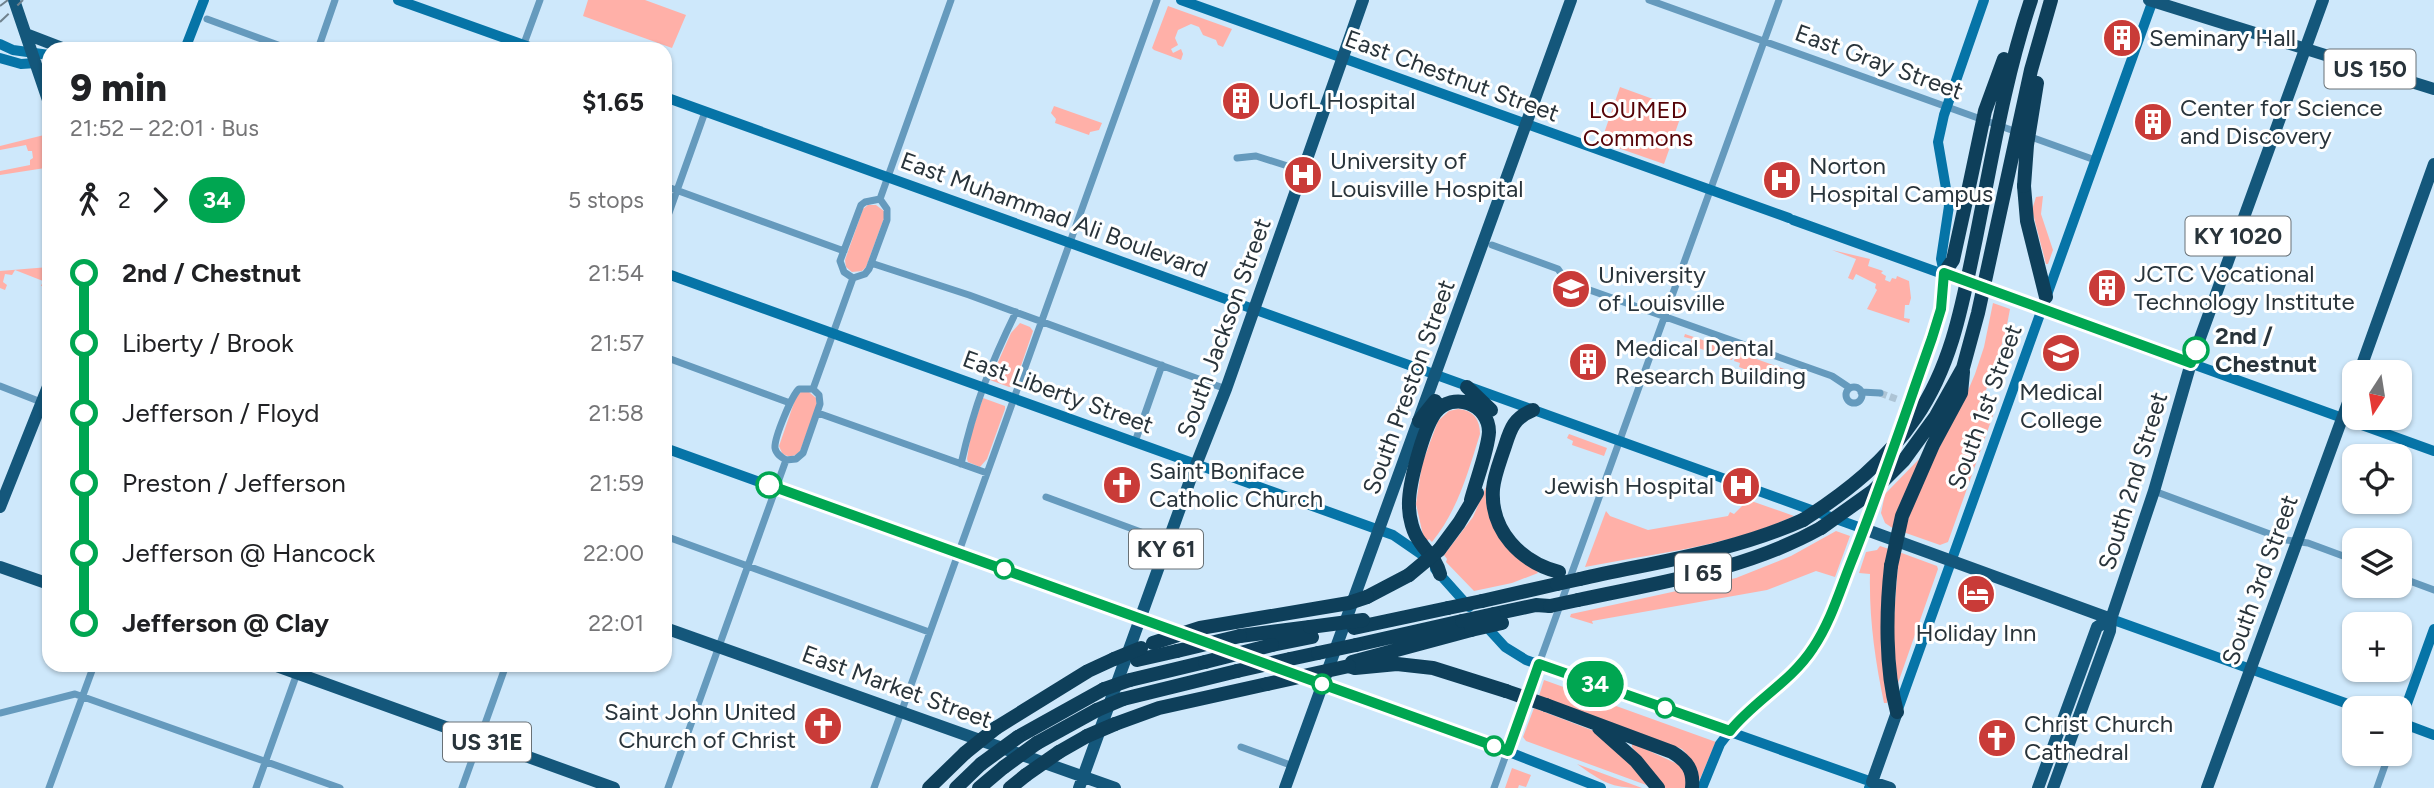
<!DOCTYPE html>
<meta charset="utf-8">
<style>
:root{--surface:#fff;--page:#f6f6f6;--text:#202124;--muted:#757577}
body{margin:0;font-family:Figtree,sans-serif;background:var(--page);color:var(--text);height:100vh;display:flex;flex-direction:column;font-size:26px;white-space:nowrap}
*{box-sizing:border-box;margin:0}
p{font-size:23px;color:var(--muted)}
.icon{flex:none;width:38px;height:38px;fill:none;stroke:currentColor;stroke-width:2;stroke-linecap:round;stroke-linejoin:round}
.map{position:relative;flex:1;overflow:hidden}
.side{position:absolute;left:42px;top:42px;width:630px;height:630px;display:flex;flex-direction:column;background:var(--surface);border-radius:21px;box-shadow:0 2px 5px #0004}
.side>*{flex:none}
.badge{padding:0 14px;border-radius:23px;font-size:24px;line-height:46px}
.needle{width:46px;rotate:192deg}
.tools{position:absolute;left:2342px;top:360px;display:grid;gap:14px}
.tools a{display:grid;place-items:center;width:70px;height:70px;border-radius:14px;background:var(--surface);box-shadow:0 2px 5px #0004;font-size:35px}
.map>.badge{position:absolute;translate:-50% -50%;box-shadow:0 0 0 4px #fff}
.legs{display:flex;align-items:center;gap:10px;height:77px;padding:0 28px;font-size:23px}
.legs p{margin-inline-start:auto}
.head{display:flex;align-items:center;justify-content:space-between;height:119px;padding:0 28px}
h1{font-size:38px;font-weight:800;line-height:52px}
ul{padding:0 28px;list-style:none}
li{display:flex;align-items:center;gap:24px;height:70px;font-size:26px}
li i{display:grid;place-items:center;width:10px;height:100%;margin:0 9px;background:currentColor}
li i::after{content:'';width:18px;height:18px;margin:-9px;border:5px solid;border-radius:50%;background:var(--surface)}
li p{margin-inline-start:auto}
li:first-child i{background:linear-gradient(#0000 50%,currentColor 0)}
li:last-child i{background:linear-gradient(currentColor 50%,#0000 0)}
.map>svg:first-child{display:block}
.green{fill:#ffb0a8}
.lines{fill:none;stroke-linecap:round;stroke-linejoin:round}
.street-tunnel{stroke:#adc4d5;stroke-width:7;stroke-dasharray:7 3.5;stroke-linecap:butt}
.street{stroke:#659abd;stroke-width:7}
.secondary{stroke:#0674a7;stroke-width:10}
.primary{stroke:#14577b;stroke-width:12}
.highway{stroke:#0e3f5a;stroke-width:14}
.rail{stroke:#70828e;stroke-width:2;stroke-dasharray:12 12;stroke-linecap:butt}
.highway-bridge{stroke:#0e3f5a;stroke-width:14}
.line-1-casing{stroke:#fff;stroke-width:16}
.line-1{stroke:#00a651;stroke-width:10}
.stop-1-dot{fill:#fff;stroke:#00a651;stroke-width:3.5}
.labels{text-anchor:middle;stroke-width:6;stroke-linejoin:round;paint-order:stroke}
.shield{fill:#fff;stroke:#697176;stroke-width:2}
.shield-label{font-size:23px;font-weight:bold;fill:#29343b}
.poi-label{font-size:24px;fill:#29343b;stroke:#fff;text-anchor:start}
.street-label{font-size:24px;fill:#29343b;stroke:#fff}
.park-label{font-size:24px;fill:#550307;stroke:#fff}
.stop-label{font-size:24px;font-weight:bold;fill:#29343b;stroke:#fff;text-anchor:start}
</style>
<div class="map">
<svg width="2434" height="788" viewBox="0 0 2434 788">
<rect width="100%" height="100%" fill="#cee8fb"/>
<path class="green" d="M588,0H645L686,15L672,48L583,16Z
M1168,6L1232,29L1223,47L1218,45L1216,40L1203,35L1199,27L1191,24L1178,30L1175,38L1178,45L1171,49L1173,53L1181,49L1183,54L1181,60L1154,50L1152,48Z
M1620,87L1683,110L1664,164L1601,142Z
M1054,106L1102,123L1099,130L1090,132L1089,135L1055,123L1056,119L1051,113Z
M44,135L47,137L49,156L45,158V168L0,175V171L30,165V160L33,158L32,151H28L26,145L0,150V146Z
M2043,196L2041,214L2053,250L2048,264H2046L2032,210L2036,197Z
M868,205H876L884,211V218L866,267L862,271L852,272L846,267L845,260L863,209Z
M1832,250L1870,259L1868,266L1883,271L1881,273L1886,276L1885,280L1890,282L1892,278L1896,279L1897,276L1909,281L1911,298L1909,305H1905L1904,318L1910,319L1909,323L1867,309L1877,290L1875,288L1876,284L1856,274L1853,280L1848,278L1856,259Z
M49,267L44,269L45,283H49L48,287L41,286L43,281L15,270L12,275L5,274L3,282L7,285L5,290L0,288V271Z
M1993,303L2010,309L2005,335L1982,402L1996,407L1948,542L1940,545L1903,532L1925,475L1964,400L1975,374L1984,347Z
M1020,323L1030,327L1033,331L1014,386L1009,387L990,380L1011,333Z
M1685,334L1735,351L1732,360L1690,345L1692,339L1684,337Z
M1737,352L1790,371L1787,377L1775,373L1774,376L1769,375L1767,378L1739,367L1740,363L1734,361Z
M801,392H809L816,398L817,405L800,451C795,457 788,458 782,453L779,446L796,397Z
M983,398L1005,406V409L987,459L980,467L968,462L967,459L971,434Z
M1458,409C1473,410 1480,419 1480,434C1468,472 1458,510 1432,542L1429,539L1425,544L1416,504L1422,464L1438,421L1449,411Z
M1569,434L1607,448L1604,456L1572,445L1573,441L1567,438Z
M1922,456L1894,529L1885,523L1881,513L1885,494Z
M1492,473L1489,502L1538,573L1512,583L1474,591L1446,562L1447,559L1444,555L1473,517Z
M1740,497L1794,516C1730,546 1655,553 1585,567L1606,511L1610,516L1648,530L1728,516L1730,512L1734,514L1743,505Z
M1836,531L1850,536L1835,577L1816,571L1767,590L1592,621L1593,624L1570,617L1571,614L1585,611L1736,578L1791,556Z
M1880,546L1889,549L1887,703H1884C1875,660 1869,618 1870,574L1859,573L1866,552L1877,550Z
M1899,552L1937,566L1938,569L1897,686L1893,629Z
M1544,680L1716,742L1696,788C1696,770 1695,762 1682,749L1539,696Z
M1534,708L1594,731L1623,755L1649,786L1526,741L1523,737Z
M1632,743L1684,767L1688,788H1665L1632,747Z
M1577,764L1642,788C1610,788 1603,782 1577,764Z
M1512,768L1531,775L1526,787L1519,785L1518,788H1505Z"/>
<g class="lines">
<path class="street-tunnel" d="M1880,393L1899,400"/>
<path class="street" d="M1649,0L2095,160
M207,19L289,49
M318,49L335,0
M522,49L540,0
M1237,158L1256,156L1297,169
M665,186L844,251
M880,199L951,0
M665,224L705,112
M1492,245L1558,269L1567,282L1832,376L1850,388
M871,263L969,295L1226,389
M853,278L844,272L840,261L861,205L865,202L880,199
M853,278L865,274L869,269L887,220V209L880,199
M665,357L790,403
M0,386L41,402
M1846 395a8 8 0 1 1 16 0a8 8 0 1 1-16 0Z
M799,389H813L819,395L820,404L803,453L796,459L786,460C781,457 776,454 775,448C774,438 792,395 799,389Z
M813,389L853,278
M1861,392L1880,393
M818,413L987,473
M1135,442L1162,365
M961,464C974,406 990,365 1016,312
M2154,491L2286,540L2308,543L2354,560
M1046,497L1168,542
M665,536L929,632
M2399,577L2434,590
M0,713L75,694L340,788
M1241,747L1293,766
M49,788L94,665
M256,788L300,665
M462,788L506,665
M668,788L786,460
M874,788L1157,0
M1494,788L1779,0
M2377,788L2389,754"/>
<path class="secondary" d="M398,0L535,49
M1181,0L1789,218
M0,44L13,50L49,55
M185,49L204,0
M0,58L21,64L36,63
M665,97L1864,529L1833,610L1812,650L1786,680L1742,717L1730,731L1720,744L1702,788
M1793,220L2434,451
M665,273L1393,535L1425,557
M1944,273L1941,259L1949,206L1938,142L1944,115L1984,0
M665,448L1494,746L1601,788
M1435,569L1469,607
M2111,619L2362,709
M1484,624L1505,647L1526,660L1872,782L1869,788
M1897,712L2153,0
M2399,722L2434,735
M2400,723L2434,629"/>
<path class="primary" d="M14,0L49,103
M2149,0L2434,89
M26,34L65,49
M1944,273L1941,309L1935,329L1864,529L2111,619
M2359,373L2434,164
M0,507L49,384
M0,567L49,584
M665,628L1115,788
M274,665L614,788
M1079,788L1192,475L1226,389L1363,0
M1285,788L1571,0
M1890,788L1872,782L1897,712
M2038,788L2097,627L2111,619
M2053,788L2110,631L2111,619L2154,491L2191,363L2323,0
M2207,788L2354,386"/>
<path class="highway" d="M2024,186L2027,221L2046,297
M1944,273L1953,260L1966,201
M1467,387L1491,410
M1533,410C1511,419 1510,432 1503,452C1499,464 1494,477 1493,489C1490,531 1521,562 1559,572
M1419,421L1435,401
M1439,550L1459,523L1477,493
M1891,566C1886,611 1885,668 1897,712
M1440,574C1436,559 1428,554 1420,542C1413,533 1409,518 1409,506C1408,486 1423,430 1435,413C1453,390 1489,404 1489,432C1488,450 1476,481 1471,500
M1580,579C1655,562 1732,552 1803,520
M1367,597L1409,575
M1578,600C1661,582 1746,570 1821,528
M1482,601L1557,584
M1494,614L1536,605L1550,606
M1354,628L1448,608
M1240,636L1310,627
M1272,645L1312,637
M1356,645L1462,621
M1290,659L1318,653
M1137,660L1177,651
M1352,662L1471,630
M1349,666L1355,668L1397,664L1433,668L1506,691
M1130,680L1205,662
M1123,699L1237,671
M1546,705L1672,752C1687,761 1694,770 1692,788
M1115,724L1159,708L1267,684
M996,728L1088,671L1114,659
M1599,728L1636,761L1658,788
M1018,737L1104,689
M1037,743L1097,710
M1059,752L1087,736
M929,788L965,753
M956,788L981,764
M979,788L1004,767
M1010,788L1026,775"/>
<path class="rail" d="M0,6L8,0
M0,22L23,0"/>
<path class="highway-bridge" d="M2024,186L2027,145L2037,83
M1966,201L1985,111L2004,59
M1803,520C1847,492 1886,461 1916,417C1953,363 1963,300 1976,238C1992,158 2005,77 2031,0
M1821,528L1873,491L1904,460L1936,416L1963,368L1978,313L2031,70L2051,0
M1891,566L1902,516L1933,445L1961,393L1963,372
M1409,575L1439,550
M1557,584L1580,579
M1550,606L1578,600
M1448,608L1482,601
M1462,621L1494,614
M1310,627L1363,620
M1471,630L1502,623
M1153,643L1200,628L1349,603L1367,597
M1177,651L1240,636
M1318,653L1356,645
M1114,659L1141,648
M1205,662L1272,645
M1237,671L1290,659
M1267,684L1349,666
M1104,689L1130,680
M1506,691L1546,705
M1097,710L1123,699
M1087,736L1115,724
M965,753L996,728
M981,764L1018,737
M1004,767L1037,743
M1026,775L1059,752"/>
</g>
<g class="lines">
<defs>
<path id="line-1" d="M769,485L1508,751L1539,664L1730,731C1755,700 1791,682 1813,648C1830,623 1839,593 1850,565C1880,490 1905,414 1932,338L1941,309L1944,273L2191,363L2196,350"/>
</defs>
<use href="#line-1" class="line-1-casing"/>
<use href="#line-1" class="line-1"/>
</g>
<defs>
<symbol id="building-disc" viewBox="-11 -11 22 22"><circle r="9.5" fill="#c93b38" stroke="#fff"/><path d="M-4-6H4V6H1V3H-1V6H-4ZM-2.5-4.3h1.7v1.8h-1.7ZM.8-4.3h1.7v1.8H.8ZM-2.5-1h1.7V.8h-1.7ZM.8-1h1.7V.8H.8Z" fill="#fff"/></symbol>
<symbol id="hospital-disc" viewBox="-11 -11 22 22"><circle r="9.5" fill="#c93b38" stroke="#fff"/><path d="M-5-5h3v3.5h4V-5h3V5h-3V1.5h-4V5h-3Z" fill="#fff"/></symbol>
<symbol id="university-disc" viewBox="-11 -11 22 22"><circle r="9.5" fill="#c93b38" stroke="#fff"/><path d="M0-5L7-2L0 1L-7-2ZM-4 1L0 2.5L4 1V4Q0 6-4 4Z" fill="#fff"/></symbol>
<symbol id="school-disc" viewBox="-11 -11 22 22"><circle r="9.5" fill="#c93b38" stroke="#fff"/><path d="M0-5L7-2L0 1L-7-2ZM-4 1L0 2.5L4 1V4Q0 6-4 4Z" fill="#fff"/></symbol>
<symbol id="church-disc" viewBox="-11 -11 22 22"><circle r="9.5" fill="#c93b38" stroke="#fff"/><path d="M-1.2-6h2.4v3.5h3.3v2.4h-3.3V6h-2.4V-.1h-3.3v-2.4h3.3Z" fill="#fff"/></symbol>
<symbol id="hotel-disc" viewBox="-11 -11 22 22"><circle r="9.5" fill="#c93b38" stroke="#fff"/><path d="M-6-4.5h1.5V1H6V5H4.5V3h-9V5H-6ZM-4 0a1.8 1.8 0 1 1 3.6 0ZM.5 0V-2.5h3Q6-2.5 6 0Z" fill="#fff"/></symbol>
</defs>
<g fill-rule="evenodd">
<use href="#building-disc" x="2100" y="16" width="44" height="44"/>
<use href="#building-disc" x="1219" y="79" width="44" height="44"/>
<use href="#building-disc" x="2131" y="100" width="44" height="44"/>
<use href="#hospital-disc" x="1281" y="153" width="44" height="44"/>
<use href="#hospital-disc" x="1760" y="158" width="44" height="44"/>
<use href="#building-disc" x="2085" y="266" width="44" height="44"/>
<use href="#university-disc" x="1549" y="267" width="44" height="44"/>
<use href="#school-disc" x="2039" y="331" width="44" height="44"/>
<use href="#building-disc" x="1566" y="340" width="44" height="44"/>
<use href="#church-disc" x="1100" y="463" width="44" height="44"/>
<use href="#hospital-disc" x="1719" y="464" width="44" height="44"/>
<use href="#hotel-disc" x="1954" y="572" width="44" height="44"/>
<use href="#church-disc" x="801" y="704" width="44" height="44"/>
<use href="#church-disc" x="1975" y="716" width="44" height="44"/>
</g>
<g class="stop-1-dot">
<circle cx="2196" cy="350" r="12"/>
<circle cx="769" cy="485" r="12"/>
<circle cx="1004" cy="569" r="9"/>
<circle cx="1322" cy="684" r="9"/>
<circle cx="1665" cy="708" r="9"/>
<circle cx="1494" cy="746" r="9"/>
</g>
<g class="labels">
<g class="shield">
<rect x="2324.5" y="49.5" width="91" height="39" rx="5"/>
<rect x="2185.5" y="216.5" width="105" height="39" rx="5"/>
<rect x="1129" y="529.5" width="74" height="39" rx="5"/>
<rect x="1675" y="553.5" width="56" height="39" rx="5"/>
<rect x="443" y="722.5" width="88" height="39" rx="5"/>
</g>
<g class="shield-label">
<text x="2370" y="77">US 150</text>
<text x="2238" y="244">KY 1020</text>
<text x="1166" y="557">KY 61</text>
<text x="1703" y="581">I 65</text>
<text x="487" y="750">US 31E</text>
</g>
<g class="poi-label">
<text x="2149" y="46">Seminary Hall</text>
<text x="1268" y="109">UofL Hospital</text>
<text x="2180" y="116">Center for Science<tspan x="2180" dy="28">and Discovery</tspan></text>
<text x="1330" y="169">University of<tspan x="1330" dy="28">Louisville Hospital</tspan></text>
<text x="1809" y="174">Norton<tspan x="1809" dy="28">Hospital Campus</tspan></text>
<text x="2134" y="282">JCTC Vocational<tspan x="2134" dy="28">Technology Institute</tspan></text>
<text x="1598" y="283">University<tspan x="1598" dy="28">of Louisville</tspan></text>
<text x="1615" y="356">Medical Dental<tspan x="1615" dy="28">Research Building</tspan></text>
<text x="2061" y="400" text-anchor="middle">Medical<tspan x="2061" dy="28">College</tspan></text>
<text x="1149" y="479">Saint Boniface<tspan x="1149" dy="28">Catholic Church</tspan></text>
<text x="1714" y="494" text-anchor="end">Jewish Hospital</text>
<text x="1976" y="641" text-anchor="middle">Holiday Inn</text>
<text x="796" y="720" text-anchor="end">Saint John United<tspan x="796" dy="28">Church of Christ</tspan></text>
<text x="2024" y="732">Christ Church<tspan x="2024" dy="28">Cathedral</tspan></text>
</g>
<g class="street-label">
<text transform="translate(1879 62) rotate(20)" y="8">East Gray Street</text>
<text transform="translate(1452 76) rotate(20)" y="8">East Chestnut Street</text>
<text transform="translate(1054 215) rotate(20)" y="8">East Muhammad Ali Boulevard</text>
<text transform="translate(1224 328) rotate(-70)" y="8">South Jackson Street</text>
<text transform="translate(1409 387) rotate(-70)" y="8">South Preston Street</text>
<text transform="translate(1058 392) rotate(20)" y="8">East Liberty Street</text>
<text transform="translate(1985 407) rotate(-70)" y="8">South 1st Street</text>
<text transform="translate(2133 481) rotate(-73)" y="8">South 2nd Street</text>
<text transform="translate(2260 580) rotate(-70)" y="8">South 3rd Street</text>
<text transform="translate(897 687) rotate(20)" y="8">East Market Street</text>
</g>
<g class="park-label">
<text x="1638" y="118">LOUMED<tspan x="1638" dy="28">Commons</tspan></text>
</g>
<g class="stop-label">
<text x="2215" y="344">2nd /<tspan x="2215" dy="28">Chestnut</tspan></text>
</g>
</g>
</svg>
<div class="tools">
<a><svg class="needle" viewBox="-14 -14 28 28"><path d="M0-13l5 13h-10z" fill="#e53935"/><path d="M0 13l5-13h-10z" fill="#757577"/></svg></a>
<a><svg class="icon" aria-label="locate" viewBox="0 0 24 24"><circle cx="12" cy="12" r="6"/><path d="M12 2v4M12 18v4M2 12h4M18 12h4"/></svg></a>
<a><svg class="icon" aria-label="layers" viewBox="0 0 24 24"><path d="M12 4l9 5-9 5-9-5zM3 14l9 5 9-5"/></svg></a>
<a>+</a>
<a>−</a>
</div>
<b class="badge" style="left:1595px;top:684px;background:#00a651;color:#fff">34</b>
<section class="side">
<div class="head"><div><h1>9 min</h1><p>21:52 – 22:01 · Bus</p></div><b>$1.65</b></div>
<div class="legs"><svg class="icon" aria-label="walk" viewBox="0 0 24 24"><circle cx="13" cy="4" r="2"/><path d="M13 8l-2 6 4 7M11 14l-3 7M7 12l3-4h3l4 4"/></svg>2<svg class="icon" aria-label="forward" viewBox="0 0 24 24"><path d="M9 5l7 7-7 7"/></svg><b class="badge" style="background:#00a651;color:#fff">34</b><p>5 stops</p></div>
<ul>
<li><i style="color:#00a651"></i><b>2nd / Chestnut</b><p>21:54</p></li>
<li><i style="color:#00a651"></i><span>Liberty / Brook</span><p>21:57</p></li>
<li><i style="color:#00a651"></i><span>Jefferson / Floyd</span><p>21:58</p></li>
<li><i style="color:#00a651"></i><span>Preston / Jefferson</span><p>21:59</p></li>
<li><i style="color:#00a651"></i><span>Jefferson @ Hancock</span><p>22:00</p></li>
<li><i style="color:#00a651"></i><b>Jefferson @ Clay</b><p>22:01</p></li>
</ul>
</section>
</div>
